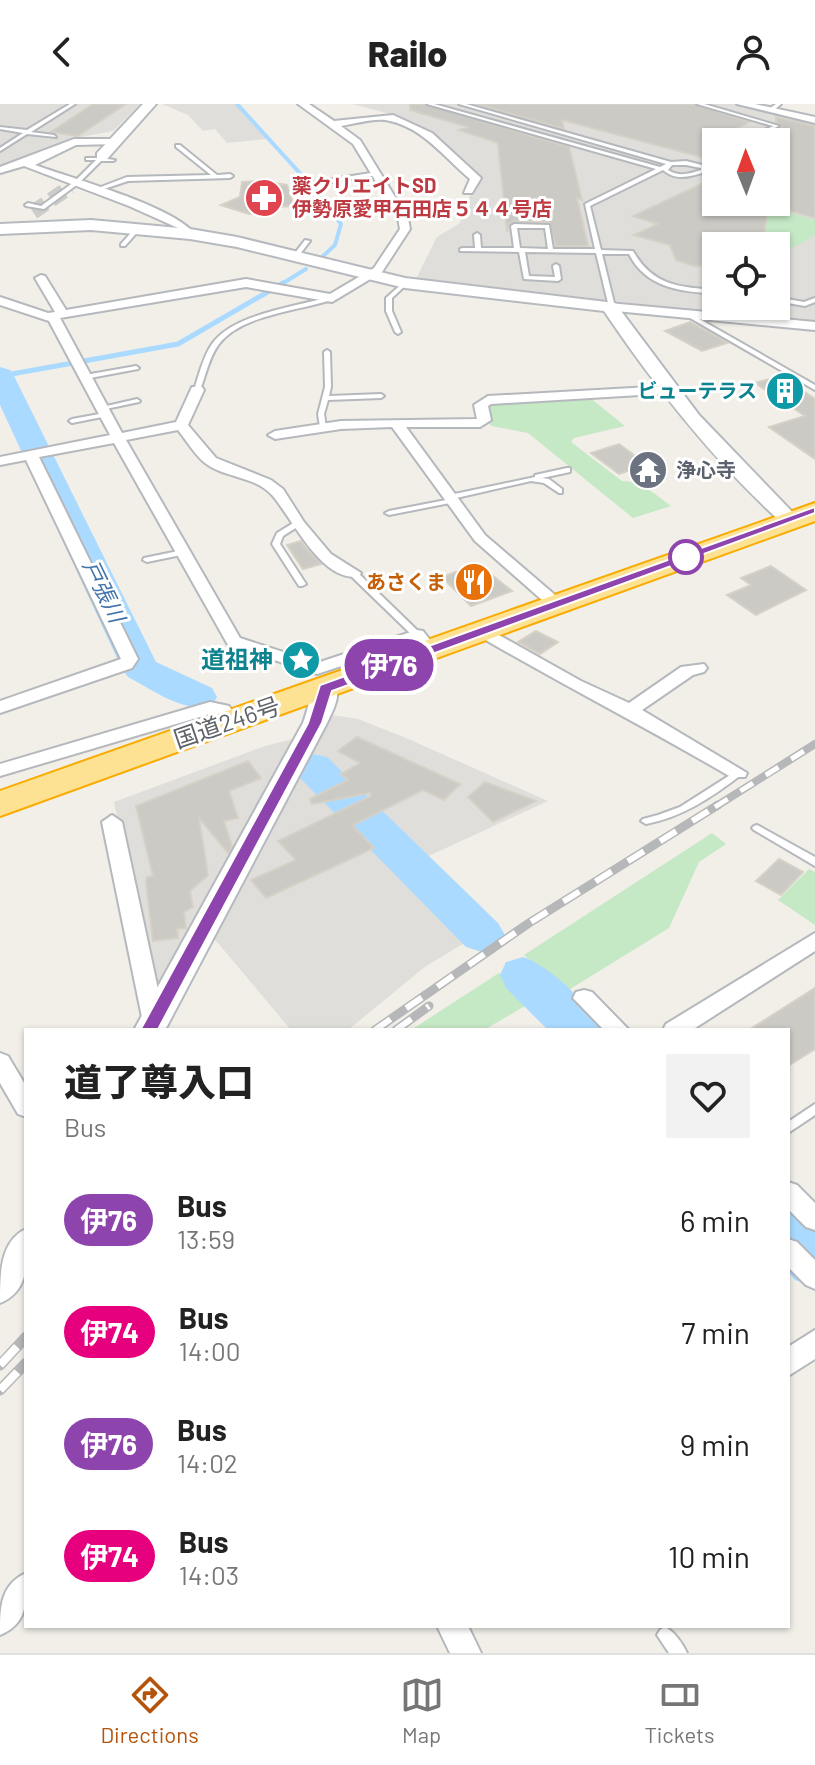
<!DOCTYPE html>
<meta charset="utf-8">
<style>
:root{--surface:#fff;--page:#f2f2f2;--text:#222;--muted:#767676;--line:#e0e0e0;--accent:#b45309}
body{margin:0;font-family:Barlow,"Noto Sans JP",sans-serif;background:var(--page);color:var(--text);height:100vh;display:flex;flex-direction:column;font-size:30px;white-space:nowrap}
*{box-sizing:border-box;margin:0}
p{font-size:26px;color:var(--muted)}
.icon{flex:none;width:44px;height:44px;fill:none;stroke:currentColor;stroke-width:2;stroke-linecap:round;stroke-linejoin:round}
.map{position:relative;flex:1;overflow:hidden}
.sheet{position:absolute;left:24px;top:924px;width:766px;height:600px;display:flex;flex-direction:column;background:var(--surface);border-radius:0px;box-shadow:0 2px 6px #0004}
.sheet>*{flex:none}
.badge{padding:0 16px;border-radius:26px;font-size:28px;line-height:52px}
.needle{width:52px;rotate:359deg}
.buttons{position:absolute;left:702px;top:24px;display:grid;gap:16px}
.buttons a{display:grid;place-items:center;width:88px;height:88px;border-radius:0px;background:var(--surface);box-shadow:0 2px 6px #0004;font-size:40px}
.map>.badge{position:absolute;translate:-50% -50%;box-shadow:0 0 0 4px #fff}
.round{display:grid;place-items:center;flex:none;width:84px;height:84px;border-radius:0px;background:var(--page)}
.headline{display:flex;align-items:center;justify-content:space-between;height:136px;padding:0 40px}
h1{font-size:38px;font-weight:800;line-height:60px}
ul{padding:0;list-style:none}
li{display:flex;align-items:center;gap:24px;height:112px;padding:0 40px}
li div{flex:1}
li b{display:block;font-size:30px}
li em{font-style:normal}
li .badge{min-width:88px;font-weight:700;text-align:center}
header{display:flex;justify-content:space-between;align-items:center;height:104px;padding:0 40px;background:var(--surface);font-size:36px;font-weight:800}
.menu{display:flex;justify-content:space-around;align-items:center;height:112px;border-top:2px solid var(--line);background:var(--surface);font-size:22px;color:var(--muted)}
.menu a{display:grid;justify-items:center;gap:4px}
.menu .on{color:var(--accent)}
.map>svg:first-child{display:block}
.industrial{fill:#e0deda;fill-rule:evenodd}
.green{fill:#c5e8c5}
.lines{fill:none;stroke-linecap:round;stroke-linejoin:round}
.stream-far1{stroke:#aadaff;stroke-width:4}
.stream{stroke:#aadaff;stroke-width:5}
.river{fill:#aadaff;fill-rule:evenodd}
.building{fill:#cccac5;stroke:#d6d1c6;stroke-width:2}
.secondary-tunnel{stroke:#ccccc8;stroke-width:15;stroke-dasharray:15 7;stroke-linecap:butt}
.lane-casing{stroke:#b5b8bc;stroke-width:4}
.street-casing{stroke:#b5b8bc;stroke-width:4}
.secondary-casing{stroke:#b6babf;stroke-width:4}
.highway-casing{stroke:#f9ab00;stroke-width:4}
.lane{fill:#fff;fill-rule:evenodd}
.street{fill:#fff;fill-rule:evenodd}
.secondary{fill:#fff;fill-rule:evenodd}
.highway{fill:#fde293;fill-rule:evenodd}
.rail-far2-casing{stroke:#b6b7b8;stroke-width:8}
.rail-far1-casing{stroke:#b6b7b8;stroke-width:9}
.rail-casing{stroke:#b6b7b8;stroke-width:11}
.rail-far2{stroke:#fff;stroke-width:5;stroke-dasharray:15;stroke-linecap:butt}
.rail-far1{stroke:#fff;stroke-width:6;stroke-dasharray:19;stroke-linecap:butt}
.rail{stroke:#fff;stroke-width:8;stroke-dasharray:25;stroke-linecap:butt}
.line{fill:#8e44ad;stroke:#fff;stroke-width:2}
.stop-dot{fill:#fff;stroke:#8e44ad;stroke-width:4}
.labels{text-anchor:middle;stroke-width:6;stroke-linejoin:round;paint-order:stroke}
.far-health-label{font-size:20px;font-weight:bold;fill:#be3a42;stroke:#fff;text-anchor:start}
.far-culture-label{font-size:20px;font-weight:bold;fill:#0d838f;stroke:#fff;text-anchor:end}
.far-worship-label{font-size:20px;font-weight:bold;fill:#5b616d;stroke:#fff;text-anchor:start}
.far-food-label{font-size:20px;font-weight:bold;fill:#c56008;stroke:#fff;text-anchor:end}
.far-water-label{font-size:22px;font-style:italic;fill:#4174aa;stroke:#fff}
.culture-label{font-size:24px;font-weight:bold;fill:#0d838f;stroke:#fff;text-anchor:end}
.street-label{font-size:24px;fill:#5f6368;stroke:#fff}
</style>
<header><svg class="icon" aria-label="back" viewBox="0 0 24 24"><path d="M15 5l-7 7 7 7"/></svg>Railo<svg class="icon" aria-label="person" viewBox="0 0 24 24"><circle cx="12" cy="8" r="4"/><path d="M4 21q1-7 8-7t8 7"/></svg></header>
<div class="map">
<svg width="815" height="1549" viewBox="0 0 815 1549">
<rect width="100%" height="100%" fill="#f1efe8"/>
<path class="industrial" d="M0,0H140L113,27L76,34L0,64Z
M162,0H235L267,35L227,39L215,25L203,27L188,11Z
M352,0H735L815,17V218L415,177L437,133L460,119L463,103L479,78L429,26L394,11ZM716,38H776V98H716ZM716,142H776V202H716Z
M332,611L358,615L406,634L548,697L407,762L478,831L426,862L348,926H291L212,832L160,887H153L114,698L265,642L293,635H320Z"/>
<path class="green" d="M752,98L815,116V131L791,145L754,134L767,125Z
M589,293L625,322L574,334L571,338L622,377C639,376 658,392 671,402L633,414L528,329L491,322L482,305L487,300Z
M712,729L726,740L699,758L669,824L562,890L524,851Z
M809,765L815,768V821L778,796Z
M499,869L530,899L484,926H411Z"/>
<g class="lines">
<path class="stream-far1" d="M237,0L307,77
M309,80L341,120L335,141L321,154
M280,181L306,165"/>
<path class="stream" d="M278,182L283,179
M84,257L178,240L271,186
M0,272L73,259"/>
<path class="river" d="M0,263L10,266L14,272L156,558L212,584L217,593L212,602C183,609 153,586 128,573L122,565L0,301Z
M313,650L327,653L498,819L505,831L498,843L482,848L466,843L299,673L293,663L299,653Z
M523,853C550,862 590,901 603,926H548L506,884L500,871L506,858Z
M788,1106L807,1114L815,1121V1183L795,1176L788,1168Z"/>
</g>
<path class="building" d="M93,0H126L78,32L51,28Z
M410,0H424L569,43L582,96L577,94L588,142H556L549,118L514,117L509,120L507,128L498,39L459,26L468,23L410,6Z
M477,0H694L749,18L716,35V57L562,16L564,25Z
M776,13L815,22V114L776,103V27L782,23L776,18Z
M716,73V98H768L763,142H716V157L707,162H694L676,156L670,141L634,131L658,120L633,112Z
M259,77L287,81L294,102L274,103L276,108L249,110L221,101L240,93L242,78Z
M690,218L718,233L727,239L702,247L665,227Z
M781,272L815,295V355L769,323L805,312L755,279Z
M619,340L647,361L619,370L591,349Z
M301,437L306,444L321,460L303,465L287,441Z
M478,460L512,487L471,502L442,473Z
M771,462L806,486L756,511L727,491L751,481L741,474Z
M536,527L558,538L540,550L518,538Z
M357,633L460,680L444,696L423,686L355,720L353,722L374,744L266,794L251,776L296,756L278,737L371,692L370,689L312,700L310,695L348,676L341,670L360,659L338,647Z
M248,657L261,674L229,687L238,714L224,717L232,742L228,749L199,714L208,771L190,787L193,803L184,808L186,824L177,825L178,834L153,837L146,778L147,773L153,772L136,702Z
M485,678L536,697L493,718L468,693Z
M779,755L803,768L781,791L756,777Z
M815,884V945L788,962V926H749Z"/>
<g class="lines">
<path class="secondary-tunnel" d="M33,108L70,83"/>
<defs>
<path id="lane" d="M70,0H75L31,28L54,31L56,33L27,30L0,47V44L23,29L0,25V23L27,26Z
M427,0H434L660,63L666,60L459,0H466L671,58L686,57L706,62L705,68C689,73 676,77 663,66L590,102L601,146L633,147C653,182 679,183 716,186V190C681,187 647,185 629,150H602L615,203L612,205L609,203L596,149L525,148L529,172L555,173L553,162L556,160L559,162L561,175L558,177L524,175L519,148L460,147V145L462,144H475L474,131L477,129L480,131L481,144H514L511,122L514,120L549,121L553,145H595L585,100L656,65ZM672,61H686L701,64V66C689,70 679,73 668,66ZM517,124H545L548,145L520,144Z
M697,0H704L779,22L745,38H739L773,22Z
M776,0H781L773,7H769V5Z
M176,41H180L217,71L230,70L233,72L230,74L128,77L98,87L93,86L127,73L211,71L176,43Z
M86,54H100L115,56L113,57H101L78,80L44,105L26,102L25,101L28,99L41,102L74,78L96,56H86Z
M377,68L379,71L311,81L308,79Z
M136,123L141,124L125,142H121V140Z
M305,136L310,137L297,154H293L292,153Z
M405,177L408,179L407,180L392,194V207L401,228L398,230L395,228L386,207V194Z
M332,192L335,194L334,195C300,207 242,210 219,240C209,253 206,271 200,286L197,288L194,286C199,271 203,253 212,240C234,209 297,203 332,192Z
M776,193L804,198L815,194V198L805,202L776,197Z
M685,209H689L815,281V286L685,211Z
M327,246L330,248L331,283L329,292L381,290L384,292L381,294L328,296L324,310L326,323L323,325L320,323L318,310L325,283L324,248Z
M136,262L139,264L138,265L85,275L82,273L85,271Z
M137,295L140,297L139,298L101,306L98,304Z
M105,309L107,310V312L72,319L69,317L72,315Z
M567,364H570V368L542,374L549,375L562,385V389H559L544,379L531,377L452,395L454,397L450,399L389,411L385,409L389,407L446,396L445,392L535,373V371Z
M295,418H298L302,420L283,432L280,440L306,480L302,482H299L272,440L277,429Z
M183,446L187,448L186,450L147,458L143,456L144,454Z
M350,467H356L420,529V533H414L350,471Z
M738,666L743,669L741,671C712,693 683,713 646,720L641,717L643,715L658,711L680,703Z
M757,721L815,753V762L754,726L752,724L754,722Z
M815,1000V1011L788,1029V1018Z
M665,1523C674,1527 683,1540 687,1549H669L657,1531L660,1526Z"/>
<path id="street" d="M298,0H309L334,17L393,11L432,29L481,74L472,89H464L470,75C445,54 423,24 390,17C376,13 355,20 341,22L360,36L408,114L410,125L382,168L332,198L246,183L60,214L122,329L176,318L192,283H202L204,286L188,321L216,354L271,376L283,385L304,418L331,450L361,469L359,472C322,480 291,412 272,391C255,372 224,374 205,359C195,351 186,336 178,326L126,336L240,534L317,559L417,526L423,527L438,546L430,551L424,550L414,538L317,570L228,541L114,339L39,353L138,555L132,564L0,609V597L121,555L26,356L0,361V353L110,331L49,217L0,201V193L48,209L55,208L35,174L41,171L45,172L66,206L246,175L330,190L374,164L400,125L398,114L353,40Z
M737,0H755L815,13V19Z
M119,35L116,40L76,41L35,61C73,75 171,101 195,130L194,132H186L178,124L129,102L24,62L0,69V63L74,35Z
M609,199L815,218V226L605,206V200Z
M668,282L673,283V289L491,300L488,302L491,316L480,323H406L485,431L562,497L564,500L556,505L550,503L475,437L392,323L341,325L275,335L268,331L275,327L341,317L477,315L474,301L488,292Z
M483,522L581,577L629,599L681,563L704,560L707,564L704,568L693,571L642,606L747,669L745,673H731C647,624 561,580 477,531L475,527L477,523Z
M210,598L229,602L239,617L236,621H224L217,611L210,610L0,672V660Z
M112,711L122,718L165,918L162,924H146L143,918L102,718Z
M815,829V847L692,926H663L666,920Z
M584,886L592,888L629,926H604L573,894L576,888Z
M0,949L8,952L26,982V1013L18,1010L0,979Z
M788,1078L797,1081L815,1099V1126L806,1123L788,1105Z
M788,1135L797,1138L815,1156V1185L806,1181L788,1163Z
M815,1226V1255L788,1272V1243Z
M26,1469C26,1496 29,1519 0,1531C0,1504 0,1481 26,1469Z
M437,1522H468L481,1549H450Z"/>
<path id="secondary" d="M143,0H156L107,55H97V49Z
M91,116L190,125L237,133L405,174L615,199L699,311L799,415L789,421L782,419C713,356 656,284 604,207L405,184L237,143L190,135L91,126L0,130V120Z
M325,576L334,579C342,591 333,606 327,619L165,926H134L303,619C308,607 310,588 316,579Z
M26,1125C26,1154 32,1186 0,1199C0,1170 0,1137 26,1125Z"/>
<path id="highway" d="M815,399V417L0,712V687Z"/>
</defs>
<use href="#lane" class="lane-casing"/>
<use href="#street" class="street-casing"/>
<use href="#secondary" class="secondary-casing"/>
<use href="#highway" class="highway-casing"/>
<use href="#lane" class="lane"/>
<use href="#street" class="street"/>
<use href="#secondary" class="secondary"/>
<use href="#highway" class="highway"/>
<defs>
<path id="rail-far2" d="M715,703L815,640"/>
<path id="rail-far1" d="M375,926L529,819L718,701
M396,926L429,902"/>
<path id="rail" d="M0,1261L26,1233
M0,1286L26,1259"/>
</defs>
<use href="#rail-far2" class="rail-far2-casing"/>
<use href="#rail-far1" class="rail-far1-casing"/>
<use href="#rail" class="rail-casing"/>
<use href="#rail-far2" class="rail-far2"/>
<use href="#rail-far1" class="rail-far1"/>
<use href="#rail" class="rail"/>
</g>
<path class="line" d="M815,403V409L332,587L322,619L155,931H143L140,926L143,921L308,619L320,581Z"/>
<defs>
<symbol id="pharmacy-disc" viewBox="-11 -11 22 22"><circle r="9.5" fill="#e0444e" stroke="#fff"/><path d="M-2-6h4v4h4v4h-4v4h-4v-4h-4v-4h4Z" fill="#fff"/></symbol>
<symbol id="building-disc" viewBox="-11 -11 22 22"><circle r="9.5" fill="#0f9aa8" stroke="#fff"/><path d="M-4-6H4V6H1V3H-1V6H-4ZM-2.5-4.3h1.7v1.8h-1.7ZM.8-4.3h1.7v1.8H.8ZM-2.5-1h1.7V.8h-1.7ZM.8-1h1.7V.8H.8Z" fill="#fff"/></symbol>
<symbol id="temple-disc" viewBox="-11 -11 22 22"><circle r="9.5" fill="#6b7280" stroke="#fff"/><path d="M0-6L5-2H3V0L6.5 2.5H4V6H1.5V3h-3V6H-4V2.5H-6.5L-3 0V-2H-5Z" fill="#fff"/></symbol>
<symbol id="restaurant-disc" viewBox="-11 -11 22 22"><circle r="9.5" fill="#e8710a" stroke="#fff"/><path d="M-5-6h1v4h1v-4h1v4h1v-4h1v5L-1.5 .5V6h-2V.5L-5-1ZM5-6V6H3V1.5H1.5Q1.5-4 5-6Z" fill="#fff"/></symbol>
<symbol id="sight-disc" viewBox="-11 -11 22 22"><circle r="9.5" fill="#0f9aa8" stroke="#fff"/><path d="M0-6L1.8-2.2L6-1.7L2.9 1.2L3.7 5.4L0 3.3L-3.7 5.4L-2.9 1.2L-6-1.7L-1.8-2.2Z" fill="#fff"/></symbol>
</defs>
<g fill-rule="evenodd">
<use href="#pharmacy-disc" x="242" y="72" width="44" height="44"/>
<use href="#building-disc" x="763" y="265" width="44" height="44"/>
<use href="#temple-disc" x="626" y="344" width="44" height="44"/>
<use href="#restaurant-disc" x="452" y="456" width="44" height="44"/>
<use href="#sight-disc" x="279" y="534" width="44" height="44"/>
</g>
<circle class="stop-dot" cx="686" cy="453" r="16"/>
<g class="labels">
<g class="far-health-label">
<text x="292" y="89">薬クリエイトSD<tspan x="292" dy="23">伊勢原愛甲石田店５４４号店</tspan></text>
</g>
<g class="far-culture-label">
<text x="757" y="294">ビューテラス</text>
</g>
<g class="far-worship-label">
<text x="676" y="373">浄心寺</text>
</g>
<g class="far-food-label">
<text x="446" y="485">あさくま</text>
</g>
<g class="far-water-label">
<text transform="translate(104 487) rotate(64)" y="8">戸張川</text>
</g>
<g class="culture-label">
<text x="273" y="564">道祖神</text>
</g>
<g class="street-label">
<text transform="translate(227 619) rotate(-19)" y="8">国道246号</text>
</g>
</g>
</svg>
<div class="buttons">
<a><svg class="needle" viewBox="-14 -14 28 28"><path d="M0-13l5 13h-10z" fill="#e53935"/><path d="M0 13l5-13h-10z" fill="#767676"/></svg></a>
<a><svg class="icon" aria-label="locate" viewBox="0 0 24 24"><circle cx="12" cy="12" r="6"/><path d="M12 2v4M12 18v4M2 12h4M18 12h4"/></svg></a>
</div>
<b class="badge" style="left:389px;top:561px;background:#8e44ad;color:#fff">伊76</b>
<section class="sheet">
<div class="headline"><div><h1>道了尊入口</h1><p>Bus</p></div><a class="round"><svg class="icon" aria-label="heart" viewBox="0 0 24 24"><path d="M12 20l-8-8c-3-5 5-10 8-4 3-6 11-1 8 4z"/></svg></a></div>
<ul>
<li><span class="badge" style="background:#8e44ad;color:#fff">伊76</span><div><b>Bus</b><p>13:59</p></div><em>6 min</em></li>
<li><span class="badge" style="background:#e6007e;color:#fff">伊74</span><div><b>Bus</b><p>14:00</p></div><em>7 min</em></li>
<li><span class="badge" style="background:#8e44ad;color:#fff">伊76</span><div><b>Bus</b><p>14:02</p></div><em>9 min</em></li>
<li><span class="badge" style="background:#e6007e;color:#fff">伊74</span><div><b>Bus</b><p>14:03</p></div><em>10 min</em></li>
</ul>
</section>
</div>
<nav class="menu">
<a class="on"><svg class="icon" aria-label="directions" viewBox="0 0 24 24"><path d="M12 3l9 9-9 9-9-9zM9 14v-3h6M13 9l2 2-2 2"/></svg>Directions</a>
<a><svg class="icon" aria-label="map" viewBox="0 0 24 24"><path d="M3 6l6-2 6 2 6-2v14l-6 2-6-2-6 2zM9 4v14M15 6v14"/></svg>Map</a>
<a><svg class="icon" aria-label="tickets" viewBox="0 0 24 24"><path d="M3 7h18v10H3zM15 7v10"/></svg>Tickets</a>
</nav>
